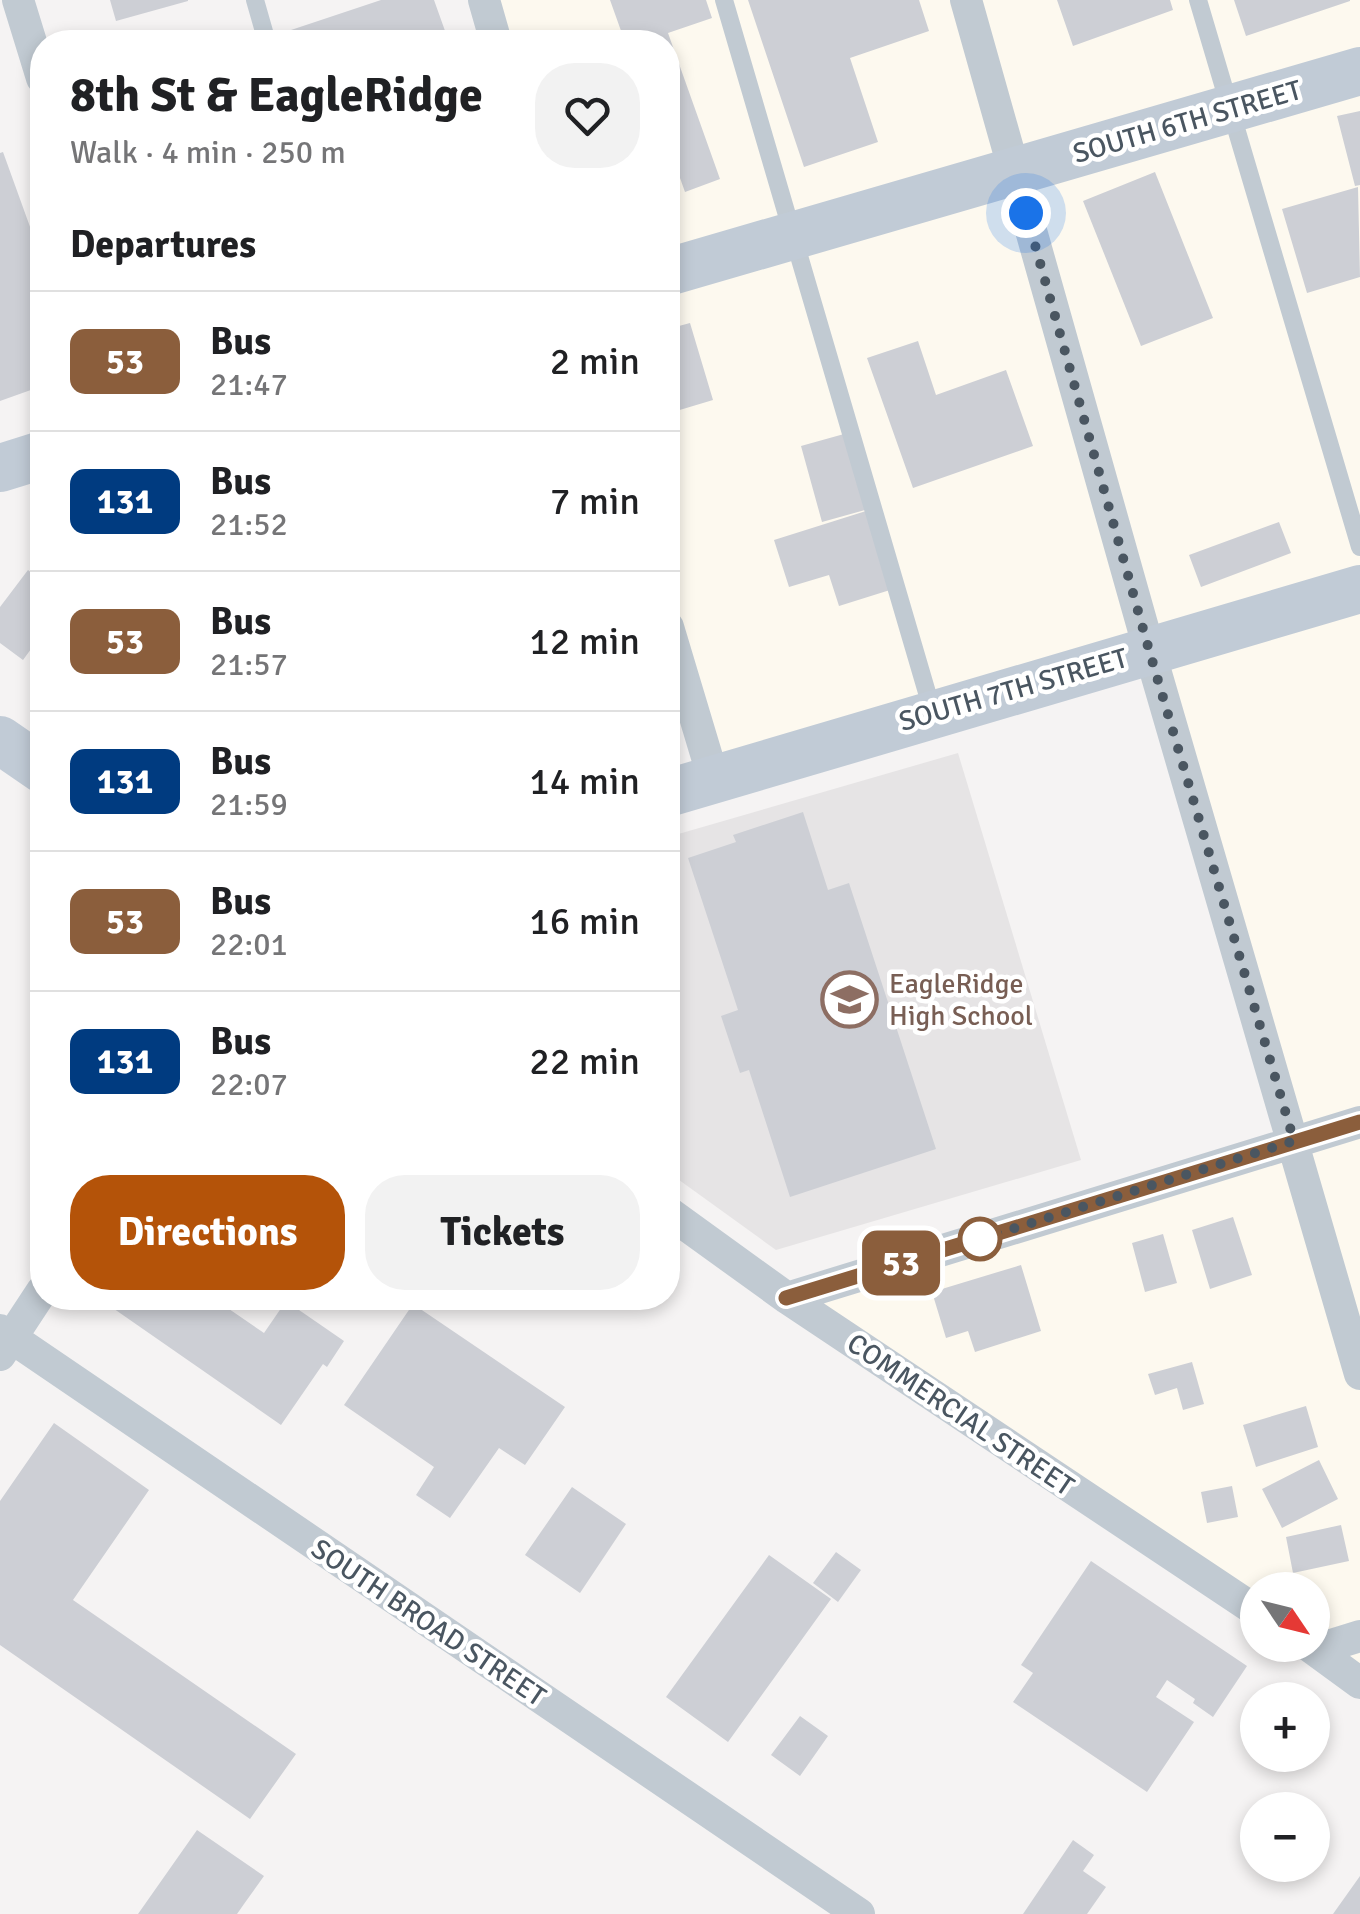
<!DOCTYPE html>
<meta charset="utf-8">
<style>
:root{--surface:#fff;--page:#f2f2f2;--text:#202124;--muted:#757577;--line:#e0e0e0;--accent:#b45309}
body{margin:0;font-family:Signika,sans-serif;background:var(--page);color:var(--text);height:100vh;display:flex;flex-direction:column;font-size:38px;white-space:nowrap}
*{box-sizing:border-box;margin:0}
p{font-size:32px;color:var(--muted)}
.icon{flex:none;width:55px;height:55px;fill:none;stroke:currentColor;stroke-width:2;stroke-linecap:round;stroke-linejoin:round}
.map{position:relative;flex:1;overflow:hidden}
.sheet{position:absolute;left:30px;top:30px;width:650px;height:1280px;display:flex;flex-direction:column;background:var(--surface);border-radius:40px;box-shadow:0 5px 15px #0003}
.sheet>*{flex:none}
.badge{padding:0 20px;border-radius:15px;font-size:35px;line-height:65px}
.needle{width:65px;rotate:125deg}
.fabs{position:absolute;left:1240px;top:1572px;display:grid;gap:20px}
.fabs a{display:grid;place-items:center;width:90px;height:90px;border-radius:50%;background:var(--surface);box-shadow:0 5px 15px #0003;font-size:50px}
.you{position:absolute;width:50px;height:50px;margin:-25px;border:8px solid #fff;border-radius:50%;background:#1a73e8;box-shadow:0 0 0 15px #1a73e833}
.map>.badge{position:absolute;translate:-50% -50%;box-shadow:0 0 0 5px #fff}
h2{padding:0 40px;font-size:38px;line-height:90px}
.round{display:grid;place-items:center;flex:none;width:105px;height:105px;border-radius:40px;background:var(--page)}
.summary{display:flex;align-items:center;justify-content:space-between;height:170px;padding:0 40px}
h1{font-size:48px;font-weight:800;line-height:75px}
.action{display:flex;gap:20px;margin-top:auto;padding:20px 40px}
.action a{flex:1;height:115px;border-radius:40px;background:var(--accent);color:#fff;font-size:40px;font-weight:800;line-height:115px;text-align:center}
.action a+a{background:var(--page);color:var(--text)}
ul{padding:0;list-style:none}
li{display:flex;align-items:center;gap:30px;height:140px;padding:0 40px;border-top:2px solid var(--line)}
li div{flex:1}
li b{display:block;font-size:38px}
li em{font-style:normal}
li .badge{min-width:110px;font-weight:700;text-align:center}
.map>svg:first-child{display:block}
.commercial{fill:#fdf9ef}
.education{fill:#e6e4e5}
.building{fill:#cdcfd5}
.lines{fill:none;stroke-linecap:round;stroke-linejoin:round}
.lane{stroke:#c1cad2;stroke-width:18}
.street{stroke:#c1cad2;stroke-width:32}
.secondary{stroke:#c1cbd6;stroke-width:48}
.line-casing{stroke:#fff;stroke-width:22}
.line{stroke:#8b5e3c;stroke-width:15}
.walk{stroke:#4a5661;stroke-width:10;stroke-dasharray:0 18}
.stop-dot{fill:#fff;stroke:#8b5e3c;stroke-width:5}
.labels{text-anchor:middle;stroke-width:9;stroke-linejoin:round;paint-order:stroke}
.street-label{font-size:28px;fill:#4a5661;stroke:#fff}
.education-label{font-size:28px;fill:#785e54;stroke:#fff;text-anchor:start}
</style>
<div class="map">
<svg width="1360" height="1914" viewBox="0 0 1360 1914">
<rect width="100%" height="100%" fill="#f5f3f3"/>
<path class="commercial" d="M487,0H1360V1682L1312,1645V1590H1258L1257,1612L787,1298L1293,1141L1149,650L713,777L668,622V42H499Z"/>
<path class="education" d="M958,753L1081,1160L776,1250L668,1172V837Z"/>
<path class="building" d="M110,0H188V1L116,21Z
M381,0H434L449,42H278L276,35Z
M610,0H706L712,18L668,33L720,179L685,192L680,178L674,180L668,163V42H625Z
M748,0H919L929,31L850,58L878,142L804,167Z
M1057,0H1170L1173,10L1073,46Z
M1234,0H1350V1L1246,36Z
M1360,111V185L1355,186L1337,116Z
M3,152L42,260V386L0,401V153Z
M1155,172L1213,318L1141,346L1083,201Z
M1358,187L1360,277L1307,293L1282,209Z
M690,323L713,400L673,412L668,393V329Z
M918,341L936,395L1006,370L1033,446L913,488L867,358Z
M844,434L865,510L822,522L801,446Z
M866,511L890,590L839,606L829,575L789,587L774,540Z
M1279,522L1291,553L1201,587L1189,555Z
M28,570L42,581V634L23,660L0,643V607Z
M803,812L828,890L849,883L936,1149L790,1197L749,1070L740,1073L721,1016L738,1010L688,858L736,842L733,835Z
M1233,1217L1252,1275L1210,1289L1192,1230Z
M1163,1234L1177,1283L1145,1292L1132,1243Z
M1021,1265L1041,1331L975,1352L968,1331L946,1338L932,1292Z
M111,1298H213L264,1333L286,1301L344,1341L327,1367L323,1364L281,1425L107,1304Z
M413,1304L565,1407L525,1465L499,1448L450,1518L416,1495L434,1467L344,1405Z
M1192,1362L1204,1404L1183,1410L1177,1388L1155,1395L1148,1374Z
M1306,1406L1318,1447L1256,1467L1243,1425Z
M54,1423L149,1490L73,1600L296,1754L250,1819L0,1645V1501Z
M1319,1460L1338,1499L1282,1528L1262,1489Z
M1232,1486L1238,1517L1207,1523L1201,1492Z
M572,1487L626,1524L580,1593L525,1555Z
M1341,1525L1349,1561L1293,1573L1286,1537Z
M836,1552L861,1570L838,1602L813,1583Z
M769,1555L831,1599L728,1742L666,1697Z
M1091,1561L1247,1666L1213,1717L1193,1703L1195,1699L1167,1680L1156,1697L1194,1722L1147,1792L1013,1702L1033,1673L1021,1665Z
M800,1716L828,1736L800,1776L771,1755Z
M197,1830L264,1876L244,1904L237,1914H138Z
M1073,1840L1094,1855L1083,1871L1106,1887L1087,1914H1023Z
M1360,1876V1914H1333Z"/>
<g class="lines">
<path class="lane" d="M255,0L267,42
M724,0L933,713
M1198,0L1360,547"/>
<path class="street" d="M18,0L42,78
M484,0L496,42
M966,0L1149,649L1360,1374
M668,627L713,777
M668,1212L787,1298L1258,1612
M787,1298L1360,1122
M0,1330L859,1914
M0,1355L42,1291
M1308,1645L1360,1683
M1315,1650L1360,1636"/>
<path class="secondary" d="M668,272L1360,71
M0,468L42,455
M0,740L42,769
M668,793L1360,589"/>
</g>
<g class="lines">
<defs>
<path id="line" d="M786,1298L1360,1122"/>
</defs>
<use href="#line" class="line-casing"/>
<use href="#line" class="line"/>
<path class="walk" d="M980,1239L1294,1141L1149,650L1026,213"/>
</g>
<defs>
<symbol id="school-ring" viewBox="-11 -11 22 22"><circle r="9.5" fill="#fff" stroke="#8d6e63" stroke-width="1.5"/><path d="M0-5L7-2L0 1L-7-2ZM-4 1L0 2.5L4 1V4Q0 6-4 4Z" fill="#8d6e63"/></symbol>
</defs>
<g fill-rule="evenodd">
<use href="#school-ring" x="818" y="968" width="63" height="63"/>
</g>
<circle class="stop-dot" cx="980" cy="1239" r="20"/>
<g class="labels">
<g class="street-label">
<text transform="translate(1187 121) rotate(-16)" y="10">SOUTH 6TH STREET</text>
<text transform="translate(1013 689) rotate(-16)" y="10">SOUTH 7TH STREET</text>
<text transform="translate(961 1414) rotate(34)" y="10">COMMERCIAL STREET</text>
<text transform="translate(429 1622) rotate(34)" y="10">SOUTH BROAD STREET</text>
</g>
<g class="education-label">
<text x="889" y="993">EagleRidge<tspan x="889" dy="32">High School</tspan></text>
</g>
</g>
</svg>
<div class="fabs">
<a><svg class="needle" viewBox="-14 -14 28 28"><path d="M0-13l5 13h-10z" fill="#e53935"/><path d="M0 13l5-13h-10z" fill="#757577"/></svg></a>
<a>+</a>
<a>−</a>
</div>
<div class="you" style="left:1026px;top:213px"></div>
<b class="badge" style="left:901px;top:1263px;background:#8b5e3c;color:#fff">53</b>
<section class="sheet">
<div class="summary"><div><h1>8th St &amp; EagleRidge</h1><p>Walk · 4 min · 250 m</p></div><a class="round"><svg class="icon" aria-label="heart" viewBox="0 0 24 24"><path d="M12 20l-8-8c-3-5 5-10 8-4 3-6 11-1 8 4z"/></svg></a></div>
<h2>Departures</h2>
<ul>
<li><span class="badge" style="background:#8b5e3c;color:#fff">53</span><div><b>Bus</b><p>21:47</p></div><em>2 min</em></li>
<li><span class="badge" style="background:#003b80;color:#fff">131</span><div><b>Bus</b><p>21:52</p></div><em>7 min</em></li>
<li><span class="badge" style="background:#8b5e3c;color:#fff">53</span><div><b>Bus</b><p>21:57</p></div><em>12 min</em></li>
<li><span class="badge" style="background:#003b80;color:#fff">131</span><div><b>Bus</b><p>21:59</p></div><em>14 min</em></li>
<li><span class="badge" style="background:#8b5e3c;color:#fff">53</span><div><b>Bus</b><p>22:01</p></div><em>16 min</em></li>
<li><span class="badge" style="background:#003b80;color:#fff">131</span><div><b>Bus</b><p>22:07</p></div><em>22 min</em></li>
</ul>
<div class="action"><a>Directions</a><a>Tickets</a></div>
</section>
</div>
